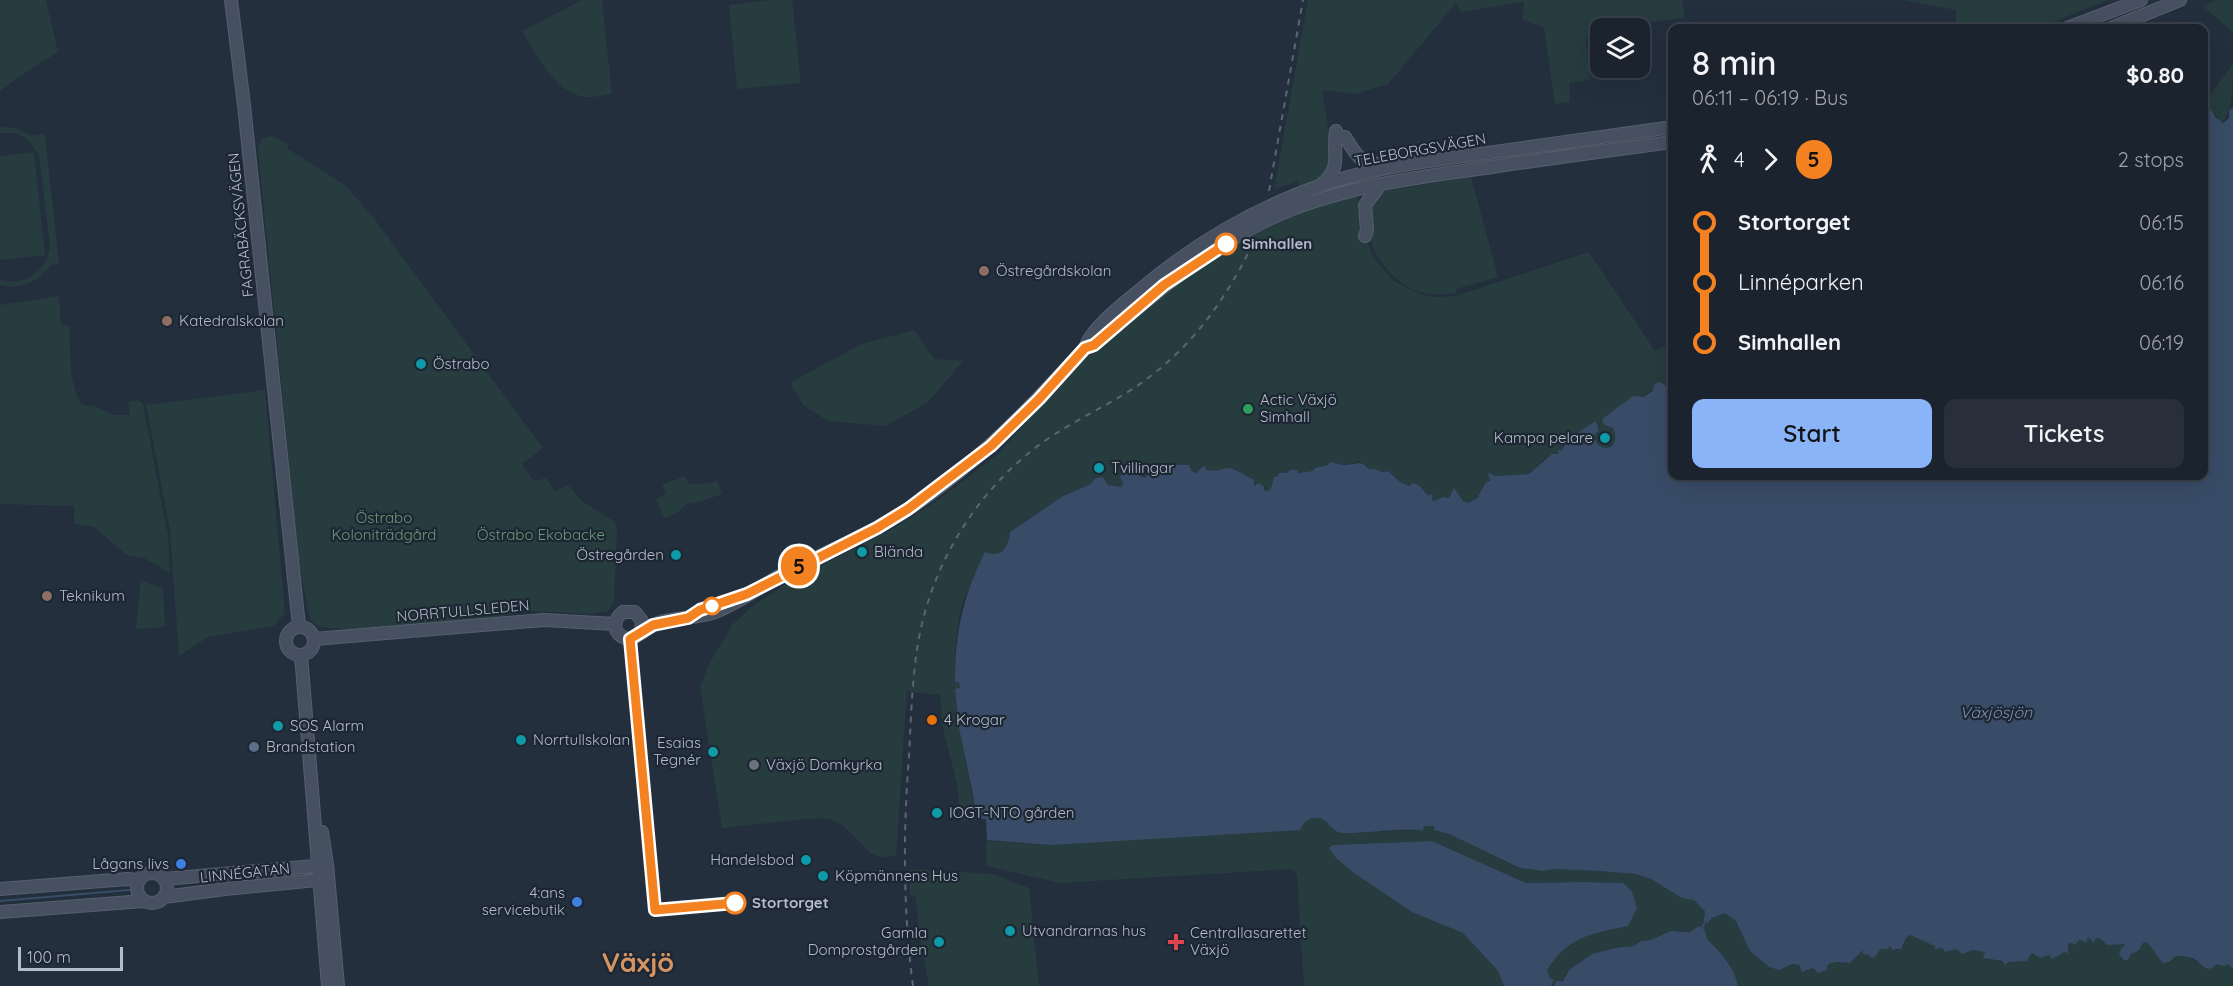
<!DOCTYPE html>
<meta charset="utf-8">
<style>
:root{--surface:#1b232e;--page:#282f3a;--text:#f1f3f6;--muted:#a0a4aa;--line:#39404a;--accent:#8ab4f8}
body{margin:0;font-family:Quicksand,sans-serif;background:var(--page);color:var(--text);height:100vh;display:flex;flex-direction:column;font-size:22px;white-space:nowrap}
*{box-sizing:border-box;margin:0}
p{font-size:20px;color:var(--muted)}
.icon{flex:none;width:33px;height:33px;fill:none;stroke:currentColor;stroke-width:2;stroke-linecap:round;stroke-linejoin:round}
.map{position:relative;flex:1;overflow:hidden}
.details{position:absolute;left:1668px;top:24px;width:540px;height:456px;display:flex;flex-direction:column;background:var(--surface);border-radius:12px;box-shadow:0 6px 24px #0002,0 0 0 2px var(--line)}
.details>*{flex:none}
.badge{padding:0 12px;border-radius:20px;font-size:21px;line-height:39px}
.fabs{position:absolute;left:1590px;top:18px;display:grid;gap:12px}
.fabs a{display:grid;place-items:center;width:60px;height:60px;border-radius:12px;background:var(--surface);box-shadow:0 6px 24px #0002,0 0 0 2px var(--line);font-size:30px}
.scale{position:absolute;left:18px;bottom:15px;width:105px;box-sizing:border-box;padding-left:6px;border:3px solid #b4bcc9;border-top:0;font-size:16px;line-height:21px;white-space:nowrap;color:#b4bcc9;-webkit-text-stroke:4px #1d2633;paint-order:stroke}
.map>.badge{position:absolute;translate:-50% -50%;box-shadow:0 0 0 3px #fff}
.legs{display:flex;align-items:center;gap:9px;height:66px;padding:0 24px;font-size:20px}
.legs p{margin-inline-start:auto}
.head{display:flex;align-items:center;justify-content:space-between;height:102px;padding:0 24px}
h1{font-size:33px;font-weight:600;line-height:45px}
.cta{display:flex;gap:12px;margin-top:auto;padding:12px 24px}
.cta a{flex:1;height:69px;border-radius:12px;background:var(--accent);color:#111;font-size:24px;font-weight:600;line-height:69px;text-align:center}
.cta a+a{background:var(--page);color:var(--text)}
ul{padding:0 24px;list-style:none}
li{display:flex;align-items:center;gap:21px;height:60px;font-size:22px}
li i{display:grid;place-items:center;width:9px;height:100%;margin:0 8px;background:currentColor}
li i::after{content:'';width:15px;height:15px;margin:-8px;border:4px solid;border-radius:50%;background:var(--surface)}
li p{margin-inline-start:auto}
li:first-child i{background:linear-gradient(#0000 50%,currentColor 0)}
li:last-child i{background:linear-gradient(currentColor 50%,#0000 0)}
.map>svg:first-child{display:block}
.green{fill:#263c3f}
.water{fill:#394c67}
.lines{fill:none;stroke-linecap:round;stroke-linejoin:round}
.stream{stroke:#394c67;stroke-width:2}
.secondary-casing{stroke:#565f6c;stroke-width:14}
.secondary{stroke:#465061;stroke-width:12}
.rail{stroke:#5a6575;stroke-width:2;stroke-dasharray:6 6;stroke-linecap:butt}
.line-1-casing{stroke:#fff;stroke-width:14}
.line-1{stroke:#f58220;stroke-width:9}
.stop-1-dot{fill:#fff;stroke:#f58220;stroke-width:3}
.education-dot{fill:#8d6e63;stroke:#1d2633;stroke-width:2}
.culture-dot{fill:#0f9aa8;stroke:#1d2633;stroke-width:2}
.leisure-dot{fill:#2e9e5b;stroke:#1d2633;stroke-width:2}
.food-dot{fill:#e8710a;stroke:#1d2633;stroke-width:2}
.service-dot{fill:#5c6f8a;stroke:#1d2633;stroke-width:2}
.worship-dot{fill:#6b7280;stroke:#1d2633;stroke-width:2}
.shop-dot{fill:#3f7fe0;stroke:#1d2633;stroke-width:2}
.health-dot{fill:#e0444e;stroke:#1d2633;stroke-width:2}
.labels{text-anchor:middle;stroke-width:4.5;stroke-linejoin:round;paint-order:stroke}
.street-label{font-size:15px;fill:#b4bcc9;stroke:#1d2633}
.stop-label{font-size:15px;font-weight:bold;fill:#b4bcc9;stroke:#1d2633;text-anchor:start}
.poi-label{font-size:15px;fill:#b4bcc9;stroke:#1d2633;text-anchor:start}
.park-label{font-size:15px;fill:#6b9a76;stroke:#1d2633}
.water-label{font-size:16px;font-style:italic;fill:#7c92b1;stroke:#1d2633}
.town-label{font-size:27px;font-weight:bold;fill:#d59563;stroke:#1d2633}
</style>
<div class="map">
<svg width="2233" height="986" viewBox="0 0 2233 986">
<rect width="100%" height="100%" fill="#242f3e"/>
<path class="green" d="M0,0H46L58,52L17,78L0,91Z
M582,0H602L612,94C604,95 592,98 584,97C553,91 538,56 522,31Z
M770,0H792L801,83L737,89L729,5Z
M1308,0H1682L1685,18L1600,28V30L1596,31L1586,39L1590,80L1569,83L1570,102L1555,104L1544,28L1522,19L1524,2L1461,12L1456,3L1388,84L1355,94L1322,90L1333,158L1327,179L1301,189L1297,181L1274,190Z
M1904,0H2108L2038,28H1956V10Z
M2217,0H2233V32L2203,6Z
M2233,64C2233,82 2233,115 2221,123L2212,111L2207,110L2208,118L2204,126V103Z
M4,127L15,128L31,136L45,134L59,264L51,265C37,282 22,290 0,285V280C25,286 47,272 50,246L39,155L30,142L22,136L14,133H0V128Z
M270,136L277,138L287,144L288,149L345,185L373,217L543,448L522,464L534,481L546,478L555,491L568,485L582,501L614,521L617,529L614,602L608,611L589,614L528,611L492,618L419,624L348,629L328,628L318,626L312,622L309,615L299,563L258,150L261,139Z
M34,152L45,255L0,260V156Z
M1471,177L1498,277L1456,289V293C1443,294 1430,296 1418,291C1388,281 1366,248 1368,217C1368,211 1372,204 1373,198L1385,191Z
M1356,190L1365,236L1373,257L1394,281L1418,293L1431,297L1456,296L1589,252L1655,351L1672,342V389H1670L1664,384L1654,385L1653,391L1617,408L1602,419L1604,425L1613,428L1617,436L1615,441C1610,447 1604,450 1597,444L1594,436L1599,429L1596,421L1570,438L1561,451L1542,461L1537,469L1529,474L1495,476L1489,473V482L1487,481C1480,489 1479,499 1468,503L1463,501L1454,489L1449,498L1443,497L1434,501L1431,499V494L1428,496L1420,486L1412,483L1409,486L1399,481L1388,471C1381,473 1376,468 1368,469L1359,462L1342,465L1331,462L1328,465L1315,468L1313,471L1298,473L1290,470L1286,473H1278L1277,477H1274L1271,488L1268,491L1264,490L1265,486L1257,483L1254,486V480C1245,475 1238,472 1229,468L1222,471H1207L1202,466L1196,473H1192L1189,465L1164,464L1150,466L1147,470L1148,474L1145,478L1138,475L1140,470L1137,467L1122,470L1123,472L1120,477L1123,482L1122,487L1108,485L1104,477L1096,478L1089,485L1063,496L1009,532C1010,547 1004,555 989,554C982,567 973,581 966,595C955,620 955,655 955,682H959L960,689H955L959,728L977,820L960,821L957,784L943,729L940,695L907,691L896,856L879,857L870,853L845,827L830,819L816,818L722,828L700,687L709,664L733,624L753,606L784,585L899,525L941,498L997,455L1094,345L1164,286L1267,220Z
M59,296L61,324L69,326C71,351 68,384 82,405L95,406L113,415H130L128,402L137,400L143,404L168,535L170,573L144,558L127,555L94,527L74,524V506L0,504V305Z
M914,330L934,359L963,361L928,402L886,426L828,421L803,405L790,383L859,345Z
M265,390L285,613L274,626L208,637L179,656L170,531L146,405Z
M685,476L689,484L711,483L717,480L722,494L699,502L686,504L680,511L664,519L656,499L666,494L662,485Z
M141,580L163,589L165,627L136,629Z
M1317,817L1324,819L1335,831L1346,833L1423,830V826H1434V830L1449,834L1520,868L1543,871L1554,869L1621,871L1651,879L1683,898L1693,899L1699,903L1705,911L1709,923L1712,918L1725,912L1736,921L1750,951L1769,967L1779,970L1796,964L1806,971L1813,968L1818,973L1827,970L1828,964L1837,962L1850,963L1863,950L1865,954L1870,956L1880,949L1890,946L1894,951L1902,948L1906,938L1910,935L1932,944L1935,946V949L1942,948L1945,952L1956,949L1962,954L1973,950L1985,952L1986,958L2007,964L2008,962L2027,961L2033,953L2040,958L2049,955L2052,958L2065,952L2068,954V944L2072,943L2074,945L2081,940L2084,943L2088,937L2093,942L2096,938L2108,944H2124L2125,947L2121,948L2119,954L2129,960L2131,954L2139,950L2143,943L2147,942L2160,958L2169,960C2187,946 2195,966 2210,969L2217,964H2229L2233,969V986H1738C1734,966 1720,952 1707,939L1705,930L1699,926L1690,932L1680,930L1651,940L1644,941L1634,946L1615,948L1592,954L1569,970L1561,982H1556L1554,986H1551L1554,980L1550,978L1547,970C1569,936 1591,934 1628,926L1632,892L1624,883L1583,882L1526,883L1432,841L1333,845L1336,858L1354,873L1412,912L1463,933L1498,971L1504,986H1304L1297,875L1291,869L1059,883L987,866L986,841L1051,845L1302,827L1307,820Z
M910,869L993,874L1029,888L1039,986H929L920,940L916,897L910,895Z"/>
<path class="water" d="M2233,108V969L2228,964L2224,966L2217,964L2210,969C2202,968 2202,965 2197,961C2191,956 2183,956 2176,956L2169,962L2163,963L2147,942L2143,943L2139,950L2131,954L2128,960H2124L2119,954L2121,948L2125,946L2124,944L2107,945L2102,940L2096,938L2094,943L2088,937L2086,943L2080,940L2074,945L2072,943L2068,944V954L2065,952L2052,959L2049,955L2040,958L2032,953L2027,961L2008,962L2005,965L2002,961L1983,958L1985,952L1973,950L1962,954L1956,949L1945,952L1942,948L1935,949V946L1910,935L1906,938L1901,949H1896L1893,951L1890,946L1888,949H1880L1875,957L1871,958L1869,955L1863,954V950L1850,963L1837,962L1828,964L1827,970L1818,973L1813,968L1802,972L1799,965L1793,964L1779,970L1769,967L1750,951L1736,921L1725,913L1712,918L1708,923L1704,920L1705,911L1694,900L1682,898L1651,879L1635,874L1601,871L1555,869L1543,871L1520,868L1449,834L1434,830V826H1424L1423,831C1415,827 1364,833 1348,833C1344,833 1339,833 1336,831C1327,825 1326,816 1313,818L1314,820L1312,818L1305,822L1300,830L1051,845L987,840L986,819H977L976,817L973,795L959,728L955,689L960,688L959,682H955C955,633 963,596 985,552C1002,559 1009,546 1010,532L1063,496L1089,485L1096,478L1103,477L1108,485L1122,487L1123,483L1120,477L1123,472L1122,470L1137,467L1140,470L1138,475L1145,478L1148,474L1147,470C1156,460 1177,466 1189,465L1192,472L1196,473L1203,466H1205L1206,470C1220,472 1218,469 1229,468C1233,468 1249,477 1254,480V486L1258,483L1264,486V490L1268,491L1271,488L1274,477H1277L1279,473H1286L1290,470H1297L1298,473L1313,471L1315,468L1328,465L1330,462C1334,462 1340,465 1344,465C1353,465 1363,459 1368,469C1376,467 1381,474 1388,471L1399,481L1409,486L1413,483L1420,486L1428,496L1431,494L1433,496L1431,499L1434,501L1443,497L1449,498L1454,488L1463,501L1468,503L1477,498L1486,482L1490,481L1488,472L1495,476L1529,474L1552,454H1558V450L1561,451C1565,447 1566,442 1570,438C1571,437 1594,422 1596,421L1599,430L1594,436L1597,444C1610,454 1620,442 1613,428L1604,425L1602,419L1633,396L1643,397L1653,391L1654,384L1660,382L1672,389V476H2204V126L2208,118L2206,109L2212,111L2216,118L2223,123L2229,118V110Z
M1432,841L1526,883L1583,882L1624,883L1632,892L1637,908L1628,926C1591,934 1569,936 1547,970L1550,978L1554,980L1551,986H1504L1498,971L1463,933L1412,912L1354,873L1336,858L1329,848L1333,845Z
M1699,926L1705,930L1707,939C1720,952 1734,966 1738,986H1554L1556,981H1563L1569,970L1592,954L1615,948L1634,946L1641,941L1651,940L1671,931L1690,932Z"/>
<g class="lines">
<path class="stream" d="M0,901L129,890
M1702,928L1706,920"/>
<defs>
<path id="secondary" d="M231,0L244,105L299,626
M2067,28L2141,0
M2111,28L2180,0
M1345,137C1357,156 1361,167 1386,163
M1322,184C1343,166 1332,154 1336,131
M1365,236L1367,230L1365,205L1380,185
M1085,348L1094,345C1148,299 1202,252 1267,220C1336,187 1417,177 1492,167C1552,158 1612,150 1672,142
M286 641a14 14 0 1 1 28 0a14 14 0 1 1-28 0Z
M641,632L642,621L635,612H623C610,622 614,637 630,639C641,636 649,625 661,622C679,617 697,618 715,612C741,602 765,583 790,570C829,551 870,534 907,510C975,466 1031,407 1085,348C1091,328 1123,304 1140,290C1195,243 1259,206 1328,183C1380,166 1435,160 1488,153C1550,144 1611,136 1672,127
M314,639L544,620L615,624
M301,655L328,986
M322,832L327,864L338,986
M137 888a15 15 0 1 1 30 0a15 15 0 1 1-30 0Z
M164,879L326,865
M0,889L127,879L139,880
M164,897L225,889L327,879
M0,912L144,901"/>
</defs>
<use href="#secondary" class="secondary-casing"/>
<use href="#secondary" class="secondary"/>
<path class="rail" d="M1269,191L1303,0
M913,986C903,910 903,832 909,756C911,718 912,680 918,643C931,568 971,500 1030,452C1062,426 1100,410 1134,388C1190,351 1227,299 1255,239"/>
</g>
<g class="lines">
<defs>
<path id="line-1" d="M735,903L655,910L630,639L653,625L688,618L700,610L747,594L877,528L908,509L991,446L1039,399L1085,348L1094,345L1164,285L1226,244"/>
</defs>
<use href="#line-1" class="line-1-casing"/>
<use href="#line-1" class="line-1"/>
</g>
<g class="stop-1-dot">
<circle cx="1226" cy="244" r="10"/>
<circle cx="712" cy="606" r="8"/>
<circle cx="735" cy="903" r="10"/>
</g>
<g class="education-dot">
<circle cx="984" cy="271" r="6"/>
<circle cx="167" cy="321" r="6"/>
<circle cx="47" cy="596" r="6"/>
</g>
<g class="culture-dot">
<circle cx="421" cy="364" r="6"/>
<circle cx="1605" cy="438" r="6"/>
<circle cx="1099" cy="468" r="6"/>
<circle cx="862" cy="552" r="6"/>
<circle cx="676" cy="555" r="6"/>
<circle cx="278" cy="726" r="6"/>
<circle cx="521" cy="740" r="6"/>
<circle cx="713" cy="752" r="6"/>
<circle cx="937" cy="813" r="6"/>
<circle cx="806" cy="860" r="6"/>
<circle cx="823" cy="876" r="6"/>
<circle cx="1010" cy="931" r="6"/>
<circle cx="939" cy="942" r="6"/>
</g>
<circle class="leisure-dot" cx="1248" cy="409" r="6"/>
<circle class="food-dot" cx="932" cy="720" r="6"/>
<circle class="service-dot" cx="254" cy="747" r="6"/>
<circle class="worship-dot" cx="754" cy="765" r="6"/>
<g class="shop-dot">
<circle cx="181" cy="864" r="6"/>
<circle cx="577" cy="902" r="6"/>
</g>
<path class="health-dot" d="M1173 933h6v6h6v6h-6v6h-6v-6h-6v-6h6z"/>
<g class="labels">
<g class="street-label">
<text transform="translate(1420 150) rotate(-10)" y="5">TELEBORGSVÄGEN</text>
<text transform="translate(241 225) rotate(-96)" y="5">FAGRABÄCKSVÄGEN</text>
<text transform="translate(463 611) rotate(-5)" y="5">NORRTULLSLEDEN</text>
<text transform="translate(245 873) rotate(-6)" y="5">LINNÉGATAN</text>
</g>
<g class="stop-label">
<text x="1242" y="249">Simhallen</text>
<text x="752" y="908">Stortorget</text>
</g>
<g class="poi-label">
<text x="996" y="276">Östregårdskolan</text>
<text x="179" y="326">Katedralskolan</text>
<text x="433" y="369">Östrabo</text>
<text x="1260" y="405">Actic Växjö<tspan x="1260" dy="17">Simhall</tspan></text>
<text x="1593" y="443" text-anchor="end">Kampa pelare</text>
<text x="1111" y="473">Tvillingar</text>
<text x="874" y="557">Blända</text>
<text x="664" y="560" text-anchor="end">Östregården</text>
<text x="59" y="601">Teknikum</text>
<text x="944" y="725">4 Krogar</text>
<text x="290" y="731">SOS Alarm</text>
<text x="533" y="745">Norrtullskolan</text>
<text x="701" y="748" text-anchor="end">Esaias<tspan x="701" dy="17">Tegnér</tspan></text>
<text x="266" y="752">Brandstation</text>
<text x="766" y="770">Växjö Domkyrka</text>
<text x="949" y="818">IOGT-NTO gården</text>
<text x="794" y="865" text-anchor="end">Handelsbod</text>
<text x="169" y="869" text-anchor="end">Lågans livs</text>
<text x="835" y="881">Köpmännens Hus</text>
<text x="565" y="898" text-anchor="end">4:ans<tspan x="565" dy="17">servicebutik</tspan></text>
<text x="1022" y="936">Utvandrarnas hus</text>
<text x="927" y="938" text-anchor="end">Gamla<tspan x="927" dy="17">Domprostgården</tspan></text>
<text x="1190" y="938">Centrallasarettet<tspan x="1190" dy="17">Växjö</tspan></text>
</g>
<g class="park-label">
<text x="384" y="523">Östrabo<tspan x="384" dy="17">Koloniträdgård</tspan></text>
<text x="541" y="540">Östrabo Ekobacke</text>
</g>
<g class="water-label">
<text x="1996" y="718">Växjösjön</text>
</g>
<g class="town-label">
<text x="638" y="972">Växjö</text>
</g>
</g>
</svg>
<div class="fabs">
<a><svg class="icon" aria-label="layers" viewBox="0 0 24 24"><path d="M12 4l9 5-9 5-9-5zM3 14l9 5 9-5"/></svg></a>
</div>
<div class="scale">100 m</div>
<b class="badge" style="left:799px;top:566px;background:#f58220;color:#111">5</b>
<section class="details">
<div class="head"><div><h1>8 min</h1><p>06:11 – 06:19 · Bus</p></div><b>$0.80</b></div>
<div class="legs"><svg class="icon" aria-label="walk" viewBox="0 0 24 24"><circle cx="13" cy="4" r="2"/><path d="M13 8l-2 6 4 7M11 14l-3 7M7 12l3-4h3l4 4"/></svg>4<svg class="icon" aria-label="forward" viewBox="0 0 24 24"><path d="M9 5l7 7-7 7"/></svg><b class="badge" style="background:#f58220;color:#111">5</b><p>2 stops</p></div>
<ul>
<li><i style="color:#f58220"></i><b>Stortorget</b><p>06:15</p></li>
<li><i style="color:#f58220"></i><span>Linnéparken</span><p>06:16</p></li>
<li><i style="color:#f58220"></i><b>Simhallen</b><p>06:19</p></li>
</ul>
<div class="cta"><a>Start</a><a>Tickets</a></div>
</section>
</div>
